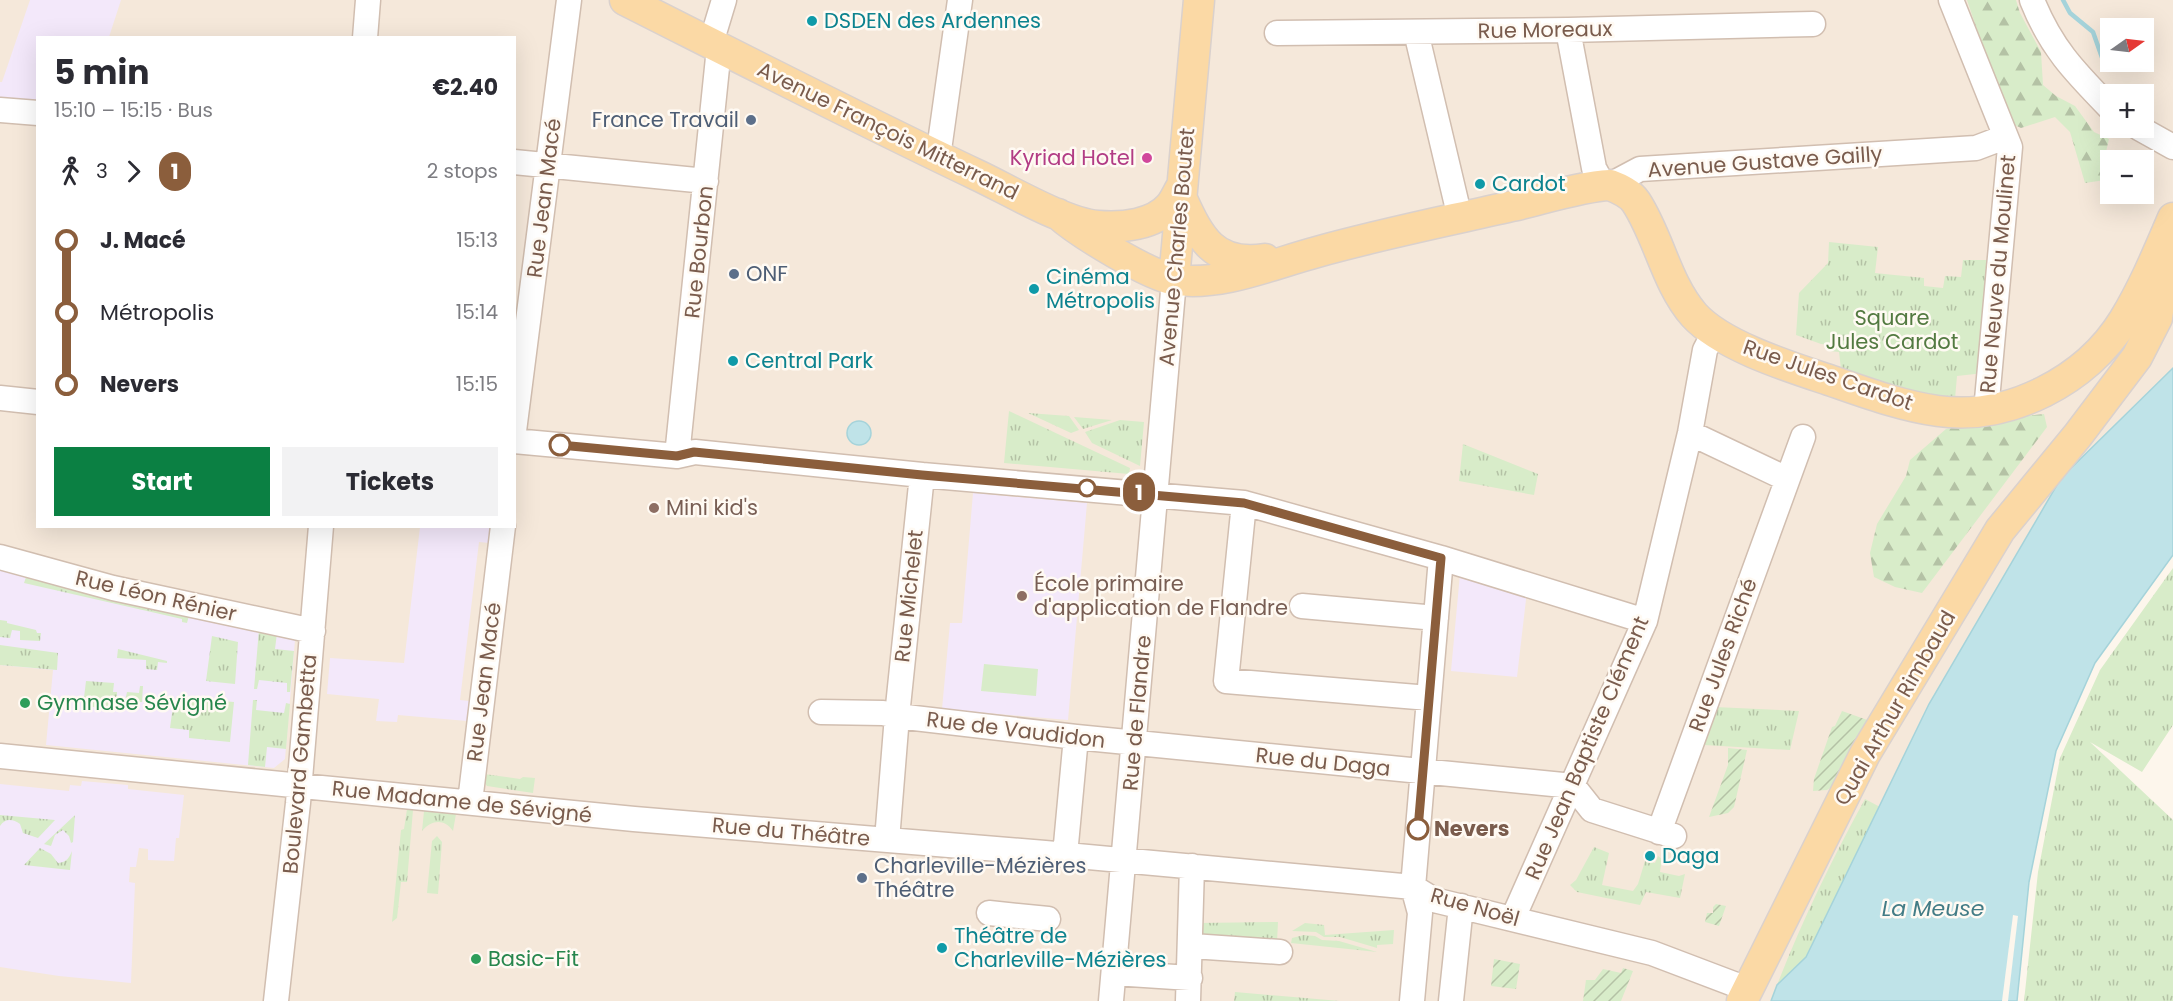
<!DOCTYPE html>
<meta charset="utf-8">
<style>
:root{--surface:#fff;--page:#f2f2f3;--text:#2b2b33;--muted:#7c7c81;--accent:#0b8043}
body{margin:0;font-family:Poppins,sans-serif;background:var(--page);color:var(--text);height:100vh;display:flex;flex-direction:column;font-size:22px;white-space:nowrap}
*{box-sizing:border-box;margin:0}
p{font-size:20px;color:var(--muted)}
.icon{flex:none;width:33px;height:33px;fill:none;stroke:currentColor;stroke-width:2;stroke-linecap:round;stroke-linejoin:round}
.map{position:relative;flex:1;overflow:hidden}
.sheet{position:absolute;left:36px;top:36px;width:480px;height:492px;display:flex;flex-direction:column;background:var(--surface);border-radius:0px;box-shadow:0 6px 24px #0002}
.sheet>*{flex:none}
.badge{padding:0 12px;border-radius:20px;font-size:21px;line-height:39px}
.needle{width:39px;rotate:76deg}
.tools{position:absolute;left:2100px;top:18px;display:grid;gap:12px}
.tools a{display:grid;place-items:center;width:54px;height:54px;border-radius:0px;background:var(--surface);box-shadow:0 6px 24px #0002;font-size:30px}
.map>.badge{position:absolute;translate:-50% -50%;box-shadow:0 0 0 3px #fff}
.legs{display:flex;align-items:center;gap:9px;height:66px;padding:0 18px;font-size:20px}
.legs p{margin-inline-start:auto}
.overview{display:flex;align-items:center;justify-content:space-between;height:102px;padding:0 18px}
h1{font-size:33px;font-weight:700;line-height:45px}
.action{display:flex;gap:12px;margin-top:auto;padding:12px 18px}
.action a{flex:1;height:69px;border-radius:0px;background:var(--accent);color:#fff;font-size:24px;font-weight:700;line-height:69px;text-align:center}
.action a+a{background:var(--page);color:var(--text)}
ul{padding:0 18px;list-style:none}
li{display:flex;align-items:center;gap:21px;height:72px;font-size:22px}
li i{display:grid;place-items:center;width:9px;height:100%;margin:0 8px;background:currentColor}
li i::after{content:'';width:15px;height:15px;margin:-8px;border:4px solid;border-radius:50%;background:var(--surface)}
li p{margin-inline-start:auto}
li:first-child i{background:linear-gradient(#0000 50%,currentColor 0)}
li:last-child i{background:linear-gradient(currentColor 50%,#0000 0)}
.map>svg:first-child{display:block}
.residential{fill:#f5e8da;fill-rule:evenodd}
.education{fill:#f3e8fa}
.grass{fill:url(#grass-tufts)}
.forest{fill:url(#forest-firs)}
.garden{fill:url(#garden-furrows)}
.pitch{fill:#d8ecc9}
.water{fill:#bfe3e8;stroke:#a5d3da;stroke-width:1.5}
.pier{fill:#fdf6ec}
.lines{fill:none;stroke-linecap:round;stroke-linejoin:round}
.stream{stroke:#a5d3da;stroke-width:4.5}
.minor-casing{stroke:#d1beb0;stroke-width:27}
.major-casing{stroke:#dad1cd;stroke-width:33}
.minor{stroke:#fff;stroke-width:24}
.major{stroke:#fbd9a5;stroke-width:30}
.line-1-casing{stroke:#fff;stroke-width:14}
.line-1{stroke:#8b5e3c;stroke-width:9}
.culture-dot{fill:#0f9aa8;stroke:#fffaf3;stroke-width:2}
.service-dot{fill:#5c6f8a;stroke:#fffaf3;stroke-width:2}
.hotel-dot{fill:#d1479c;stroke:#fffaf3;stroke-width:2}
.stop-1-dot{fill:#fff;stroke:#8b5e3c;stroke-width:3}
.education-dot{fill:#8d6e63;stroke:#fffaf3;stroke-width:2}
.leisure-dot{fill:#2e9e5b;stroke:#fffaf3;stroke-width:2}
.labels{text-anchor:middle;stroke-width:5;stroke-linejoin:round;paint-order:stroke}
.culture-label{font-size:21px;fill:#0d838f;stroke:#fffaf3;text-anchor:start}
.street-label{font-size:21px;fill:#7a5c4d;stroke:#fffaf3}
.service-label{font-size:21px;fill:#4e5e75;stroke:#fffaf3;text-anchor:start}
.hotel-label{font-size:21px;fill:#b23c85;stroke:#fffaf3;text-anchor:end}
.park-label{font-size:21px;fill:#537a41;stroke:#fffaf3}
.education-label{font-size:21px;fill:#785e54;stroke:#fffaf3;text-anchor:start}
.leisure-label{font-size:21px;fill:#27864d;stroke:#fffaf3;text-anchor:start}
.stop-label{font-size:21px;font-weight:bold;fill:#7a5c4d;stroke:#fffaf3;text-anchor:start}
.water-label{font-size:22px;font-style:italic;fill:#437c86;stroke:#fffaf3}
</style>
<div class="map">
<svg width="2173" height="1001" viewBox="0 0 2173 1001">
<defs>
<pattern id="grass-tufts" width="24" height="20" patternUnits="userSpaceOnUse" patternTransform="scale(1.5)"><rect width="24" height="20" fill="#d8ecc9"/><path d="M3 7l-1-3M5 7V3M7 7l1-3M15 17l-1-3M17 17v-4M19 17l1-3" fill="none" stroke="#b4c2a5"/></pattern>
<pattern id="forest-firs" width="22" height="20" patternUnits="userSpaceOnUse" patternTransform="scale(1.5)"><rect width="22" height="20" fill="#d8ecc9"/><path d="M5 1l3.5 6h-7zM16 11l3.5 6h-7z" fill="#b4c2a5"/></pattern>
<pattern id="garden-furrows" width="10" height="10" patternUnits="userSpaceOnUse" patternTransform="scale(1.5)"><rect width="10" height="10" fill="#d8ecc9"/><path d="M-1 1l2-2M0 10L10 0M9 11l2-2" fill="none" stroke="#b4c2a5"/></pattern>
</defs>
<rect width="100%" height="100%" fill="#fdf6ec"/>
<path class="residential" d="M0,0H2173V368L2061,478L1929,704L1806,957L1777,985L1771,1001H0ZM2110,28H2144V62H2110ZM38,38H514V526H38ZM2110,94H2144V128H2110ZM2110,160H2144V194H2110Z"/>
<path class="education" d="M30,0H121L109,37L38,38L37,102L0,98V82H2Z
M973,493L1087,503L1068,720L942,709L950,623H962Z
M420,527H491L489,543L479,542L460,700L469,701L467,721L398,715L397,722L376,721L379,699L327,694L330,658L404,663Z
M0,566L293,637L295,640L285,759L274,768L46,745L53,670L0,665Z
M1460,574L1527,591L1517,677L1451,671Z
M82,781L128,785V789L184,795L179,838H176L174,861L148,860V849L139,848L136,867H130L129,882L135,883L131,983L59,976L0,967V784L69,791L70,785L81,786Z"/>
<path class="grass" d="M1829,242L1878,247L1875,273L1924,278V286L1943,288L1945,276L1961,277L1963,260H1995L1984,373L1957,376L1955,399L1916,394L1841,369L1839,352L1830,351V345L1821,344L1796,335L1799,293L1828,263Z
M1009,411L1130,468L1129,474L1004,463Z
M1028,413L1069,416L1079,430L1071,433Z
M1074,417L1112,420L1083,429Z
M1120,420L1144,422L1140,466L1092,443L1085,432Z
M1463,444L1538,474L1534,495L1459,481Z
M2173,568V725L2142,772L2090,742L2173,820V1001H2024L2038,872L2060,758L2100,670Z
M27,574L190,612L187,623L182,622V619L24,583Z
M0,620L7,621V623L36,630L37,633H41L40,641L20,640V631L12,630L10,638L0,637Z
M259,629L277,633L275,649L294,651L290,692H287V683L259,680L257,689H254Z
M212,636L238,642L235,684L206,681Z
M0,645L58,653L57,670L0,665Z
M118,649L167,661V663L158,662L157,670L146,669V660L117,658Z
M86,681L114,683L113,692H117V700L125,701L127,692L139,693L140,686H143L142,702H138L137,711L83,706Z
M176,697L234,702L230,742L189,738V730L170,728L173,706H176Z
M253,700H257L256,710L284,713L286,703L290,704L286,749L267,747L265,767L248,765Z
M1715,707L1799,711L1790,750L1704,745Z
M484,774L520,779L523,777L535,778L533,793L487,786L483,781Z
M1865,799L1880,807L1806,957L1777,985C1802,921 1832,859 1865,799Z
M407,809L413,810L407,882H401L397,918L392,922L401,830L404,829Z
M424,811L456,814L453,831C445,819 432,819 422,831Z
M0,815L55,820L38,838L23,833L20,824C13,819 5,818 0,826Z
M75,815L73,842L71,843L69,836L63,830L55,835L51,846L44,844Z
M437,836L442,842L438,894L427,893L432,841Z
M1594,847L1609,853L1602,885L1633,891L1638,884L1645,861L1655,863L1658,856L1662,859L1660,872L1679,876L1685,874L1680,898L1646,892L1640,905L1577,892L1570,885L1576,880Z
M40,848L51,854L58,863C67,862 69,858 72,851L70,870L24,865Z
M1278,922L1277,942L1203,937L1198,923Z
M1305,923L1324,925L1325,935L1394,930L1393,944L1377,945V948L1340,937H1324L1316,932L1292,931Z
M1304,935L1315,936L1322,940L1339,941L1377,952L1291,943L1292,938Z
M1235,992L1340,1001H1234Z"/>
<path class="forest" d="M1967,0H2016L2020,13L2041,52L2043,85L2056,96L2075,106L2094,132L2109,139L2103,165L2105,180L2085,183L2070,132L2055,117L2021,128L2008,122Z
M2044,414L2047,427L1922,593L1895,587L1874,577L1870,553L1877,524L1906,476L1910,460L1946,429L2008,418Z"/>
<path class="garden" d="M1842,711L1873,722L1838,783L1827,790L1813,791L1814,779L1832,727L1835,726Z
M1728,748L1747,750L1734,807L1728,813L1709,817L1728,765Z
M1716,904L1726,906L1719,926L1705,922L1707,913H1713V907Z
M1494,959L1520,964L1516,989L1491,986Z
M1623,968L1633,971L1621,1001H1583L1586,980H1595L1603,969L1621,973Z"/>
<path class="pitch" d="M984,664L1038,669L1036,696L981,691Z"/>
<path class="water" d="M2173,368V555L2095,663L2056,751L2029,882L2017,1001H1771L1777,985L1806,957L1929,704L2061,478Z
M847 433a12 12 0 1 1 24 0a12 12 0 1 1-24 0Z"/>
<path class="pier" d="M2013,915L2018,916L2008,1001H2002Z"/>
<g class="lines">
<path class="stream" d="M2063,0L2070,13L2093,32L2105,66"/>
<defs>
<path id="minor" d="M1951,0L2010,147L1986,411
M2032,0C2051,48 2075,72 2110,108
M1568,30L1594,168L1603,185
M1416,32L1460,218
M1277,33L1568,30L1813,24
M365,38L368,0
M711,43L724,0
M0,110L38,113
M2139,128L2173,147
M938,157L960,0
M514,162L706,181
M1610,185L1640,169L1976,148L2005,137
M0,398L38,402
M514,431L569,0
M1690,433L1787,479
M514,441L677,456L695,452L922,475L1244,503L1441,558L1645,621
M677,456L719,48
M1244,503L1226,681L1429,698
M0,557L113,588L313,631
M1302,606L1436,618
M821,712L883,713L897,716L1076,737L1573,786L1592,810L1674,836
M0,756L634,819L1045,853L1413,887L1434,900L1652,953L1747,989
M470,802L503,526
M1659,832L1803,437
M887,840L897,716L922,475
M1065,855L1076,737
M989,913L1048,919
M1513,918L1645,621L1690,433L1705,350L1715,331
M1192,946L1280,952
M1114,973L1190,978
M276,1001L298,803L321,526
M1111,1001L1174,280
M1188,1001L1192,866
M1412,1001L1420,913L1413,887L1441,558
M1451,1001L1461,906"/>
<path id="major" d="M625,0C742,59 859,119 977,175C1009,190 1064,223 1098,226C1122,228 1154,225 1170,206C1175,200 1178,192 1182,186
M1181,197C1199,237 1214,267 1265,259
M1058,214C1078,232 1149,276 1176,280C1223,286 1272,264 1317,252C1381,234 1447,221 1512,206C1540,200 1582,186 1610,185C1620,189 1630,193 1636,202C1659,237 1666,283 1694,315C1722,346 1790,367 1829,380C1864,392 1901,406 1938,411C2009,421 2087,380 2124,320C2144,287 2158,253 2173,218
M1174,280L1199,0
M1742,1001L1865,754L2000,530L2078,435L2137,357L2157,318L2166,257"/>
</defs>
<use href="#minor" class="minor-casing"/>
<use href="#major" class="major-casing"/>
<use href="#minor" class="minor"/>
<use href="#major" class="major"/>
</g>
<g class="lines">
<defs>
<path id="line-1" d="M560,445L677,456L694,452L922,475L1244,503L1441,558L1418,829"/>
</defs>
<use href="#line-1" class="line-1-casing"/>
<use href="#line-1" class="line-1"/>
</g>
<g class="culture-dot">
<circle cx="812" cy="21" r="6"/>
<circle cx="1480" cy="184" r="6"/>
<circle cx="1034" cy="289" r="6"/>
<circle cx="733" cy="361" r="6"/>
<circle cx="1650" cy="856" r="6"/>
<circle cx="942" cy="948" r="6"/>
</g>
<g class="service-dot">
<circle cx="751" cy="120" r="6"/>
<circle cx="734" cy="274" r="6"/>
<circle cx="862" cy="878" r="6"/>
</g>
<circle class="hotel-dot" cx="1147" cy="158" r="6"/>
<g class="stop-1-dot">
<circle cx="560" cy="445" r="10"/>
<circle cx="1087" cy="488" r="8"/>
<circle cx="1418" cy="829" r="10"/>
</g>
<g class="education-dot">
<circle cx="654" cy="508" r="6"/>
<circle cx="1022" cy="596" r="6"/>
</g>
<g class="leisure-dot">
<circle cx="25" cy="703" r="6"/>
<circle cx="476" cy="959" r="6"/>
</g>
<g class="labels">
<g class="culture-label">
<text x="824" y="28">DSDEN des Ardennes</text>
<text x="1492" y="191">Cardot</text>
<text x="1046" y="284">Cinéma<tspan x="1046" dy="24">Métropolis</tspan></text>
<text x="745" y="368">Central Park</text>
<text x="1662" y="863">Daga</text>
<text x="954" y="943">Théâtre de<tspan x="954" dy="24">Charleville-Mézières</tspan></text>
</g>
<g class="street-label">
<text transform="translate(1545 30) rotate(-1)" y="7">Rue Moreaux</text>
<text transform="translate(888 131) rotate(26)" y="7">Avenue François Mitterrand</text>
<text transform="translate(1765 162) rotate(-4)" y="7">Avenue Gustave Gailly</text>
<text transform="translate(544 198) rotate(-83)" y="7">Rue Jean Macé</text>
<text transform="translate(1177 247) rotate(-85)" y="7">Avenue Charles Boutet</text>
<text transform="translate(699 252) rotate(-84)" y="7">Rue Bourbon</text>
<text transform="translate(1998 274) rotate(-85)" y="7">Rue Neuve du Moulinet</text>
<text transform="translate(1828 375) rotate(19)" y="7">Rue Jules Cardot</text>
<text transform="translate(156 596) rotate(13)" y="7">Rue Léon Rénier</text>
<text transform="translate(909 596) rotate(-84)" y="7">Rue Michelet</text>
<text transform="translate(1723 655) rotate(-70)" y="7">Rue Jules Riché</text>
<text transform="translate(484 682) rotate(-83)" y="7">Rue Jean Macé</text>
<text transform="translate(1895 708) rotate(-60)" y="7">Quai Arthur Rimbaud</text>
<text transform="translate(1137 713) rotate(-85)" y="7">Rue de Flandre</text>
<text transform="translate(1016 730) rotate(7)" y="7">Rue de Vaudidon</text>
<text transform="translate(1587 748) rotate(-67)" y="7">Rue Jean Baptiste Clément</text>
<text transform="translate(1323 762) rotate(6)" y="7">Rue du Daga</text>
<text transform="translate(300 764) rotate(-85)" y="7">Boulevard Gambetta</text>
<text transform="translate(462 802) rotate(6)" y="7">Rue Madame de Sévigné</text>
<text transform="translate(791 832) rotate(5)" y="7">Rue du Théâtre</text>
<text transform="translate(1475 907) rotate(16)" y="7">Rue Noël</text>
</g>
<g class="service-label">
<text x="739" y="127" text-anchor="end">France Travail</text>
<text x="746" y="281">ONF</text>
<text x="874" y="873">Charleville-Mézières<tspan x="874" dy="24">Théâtre</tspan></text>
</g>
<g class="hotel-label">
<text x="1135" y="165">Kyriad Hotel</text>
</g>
<g class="park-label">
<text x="1892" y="325">Square<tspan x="1892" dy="24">Jules Cardot</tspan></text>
</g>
<g class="education-label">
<text x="666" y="515">Mini kid's</text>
<text x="1034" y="591">École primaire<tspan x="1034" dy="24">d'application de Flandre</tspan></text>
</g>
<g class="leisure-label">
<text x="37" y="710">Gymnase Sévigné</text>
<text x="488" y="966">Basic-Fit</text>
</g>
<g class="stop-label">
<text x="1434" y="836">Nevers</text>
</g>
<g class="water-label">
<text x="1933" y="916">La Meuse</text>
</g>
</g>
</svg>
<div class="tools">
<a><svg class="needle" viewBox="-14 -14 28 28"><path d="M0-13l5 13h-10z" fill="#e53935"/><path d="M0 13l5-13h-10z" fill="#7c7c81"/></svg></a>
<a>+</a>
<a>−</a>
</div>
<b class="badge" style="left:1139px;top:492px;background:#8b5e3c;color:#fff">1</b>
<section class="sheet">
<div class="overview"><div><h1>5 min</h1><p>15:10 – 15:15 · Bus</p></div><b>€2.40</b></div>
<div class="legs"><svg class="icon" aria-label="walk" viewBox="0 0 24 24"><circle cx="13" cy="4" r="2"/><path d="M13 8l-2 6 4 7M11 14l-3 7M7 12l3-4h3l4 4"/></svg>3<svg class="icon" aria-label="forward" viewBox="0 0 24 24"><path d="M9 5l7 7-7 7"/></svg><b class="badge" style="background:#8b5e3c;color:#fff">1</b><p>2 stops</p></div>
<ul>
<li><i style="color:#8b5e3c"></i><b>J. Macé</b><p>15:13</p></li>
<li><i style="color:#8b5e3c"></i><span>Métropolis</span><p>15:14</p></li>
<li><i style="color:#8b5e3c"></i><b>Nevers</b><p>15:15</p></li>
</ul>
<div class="action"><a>Start</a><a>Tickets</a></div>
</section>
</div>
